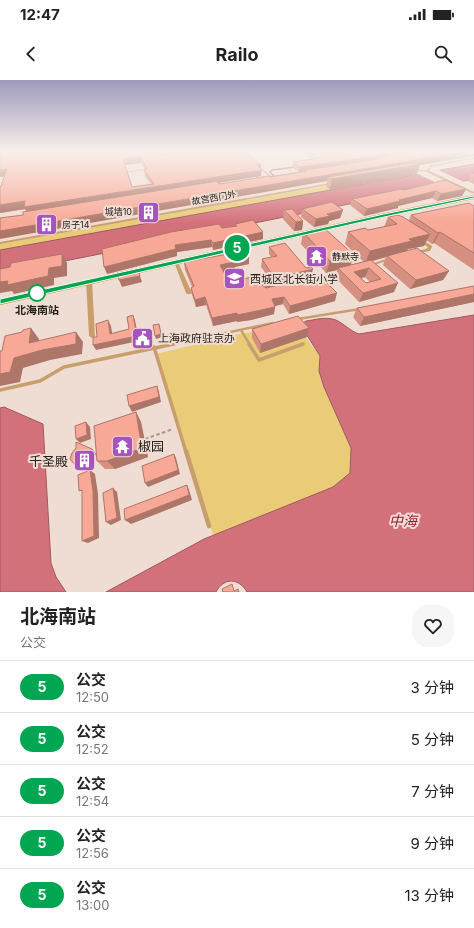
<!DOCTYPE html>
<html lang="zh">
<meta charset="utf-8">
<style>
:root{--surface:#fff;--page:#f6f6f6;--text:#222;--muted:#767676;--line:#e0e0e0}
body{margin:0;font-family:Inter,"Noto Sans SC",sans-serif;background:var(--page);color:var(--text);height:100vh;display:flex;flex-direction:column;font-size:15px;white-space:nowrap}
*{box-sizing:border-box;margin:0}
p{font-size:13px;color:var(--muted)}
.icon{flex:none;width:22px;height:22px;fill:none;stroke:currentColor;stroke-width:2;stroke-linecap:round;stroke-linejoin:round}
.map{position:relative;height:512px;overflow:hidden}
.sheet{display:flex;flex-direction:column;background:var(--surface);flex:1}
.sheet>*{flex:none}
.badge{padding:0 8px;border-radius:13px;font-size:14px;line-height:26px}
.map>.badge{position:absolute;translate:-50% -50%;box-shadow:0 0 0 2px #fff}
.round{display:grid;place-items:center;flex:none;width:42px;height:42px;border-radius:16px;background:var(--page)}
.head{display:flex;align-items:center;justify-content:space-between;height:68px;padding:0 20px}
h1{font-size:19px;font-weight:700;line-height:30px}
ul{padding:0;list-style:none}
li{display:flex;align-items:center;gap:12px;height:52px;padding:0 20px;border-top:1px solid var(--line)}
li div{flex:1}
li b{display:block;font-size:15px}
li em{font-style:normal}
li .badge{min-width:44px;font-weight:700;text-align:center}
.status{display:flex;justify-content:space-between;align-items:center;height:28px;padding:0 20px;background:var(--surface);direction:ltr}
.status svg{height:11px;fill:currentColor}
header{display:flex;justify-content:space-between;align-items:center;height:52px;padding:0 20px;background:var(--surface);font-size:18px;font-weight:700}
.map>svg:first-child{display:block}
.green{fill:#e9cb78}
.water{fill:#d3717b;stroke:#9f595f}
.pier{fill:#efddd3}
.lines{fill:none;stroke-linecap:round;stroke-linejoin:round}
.stream{stroke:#9f595f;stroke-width:1.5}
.path-far1{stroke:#a69891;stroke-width:1;stroke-dasharray:1.5 1;stroke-linecap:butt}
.path{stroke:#a69891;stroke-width:2;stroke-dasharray:3.5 2.5;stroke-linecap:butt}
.lane-far4{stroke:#c89f6c;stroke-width:1.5}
.lane-far3{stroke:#c89f6c;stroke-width:2}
.lane-far2{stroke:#c89f6c;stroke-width:2.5}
.lane-far1{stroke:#c89f6c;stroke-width:3.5}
.lane{stroke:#c89f6c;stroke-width:4.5}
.street{fill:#c89f6c;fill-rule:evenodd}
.secondary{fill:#b97c21;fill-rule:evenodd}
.wall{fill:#d59081;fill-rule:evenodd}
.shaded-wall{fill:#ae7669}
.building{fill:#f8a896;stroke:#ae7669;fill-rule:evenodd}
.line{fill:#00a651;stroke:#fff}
.stop-dot{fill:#fff;stroke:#00a651;stroke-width:2}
.labels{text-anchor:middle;stroke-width:4;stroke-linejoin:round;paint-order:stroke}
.far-street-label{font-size:9px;fill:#27211d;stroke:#efddd3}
.far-poi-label{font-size:9px;fill:#27211d;stroke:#efddd3;text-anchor:start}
.poi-label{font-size:11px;fill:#27211d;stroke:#efddd3;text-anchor:start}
.stop-label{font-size:11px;font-weight:bold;fill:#27211d;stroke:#efddd3}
.near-poi-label{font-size:13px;fill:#27211d;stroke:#efddd3;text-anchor:start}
.near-water-label{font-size:14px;font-style:italic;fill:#941c37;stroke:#efddd3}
</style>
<div class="status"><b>12:47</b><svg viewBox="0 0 49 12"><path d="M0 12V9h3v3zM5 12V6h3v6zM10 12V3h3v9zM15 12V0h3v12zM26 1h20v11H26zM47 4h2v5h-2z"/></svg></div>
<header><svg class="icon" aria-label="back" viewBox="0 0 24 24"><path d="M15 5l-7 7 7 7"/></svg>Railo<svg class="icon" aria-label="search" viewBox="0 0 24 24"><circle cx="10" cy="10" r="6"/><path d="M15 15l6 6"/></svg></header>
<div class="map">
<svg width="474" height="512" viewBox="0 0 474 512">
<rect width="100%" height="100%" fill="#efddd3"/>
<path class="green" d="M325,106L330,110L0,170V164Z
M296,245L320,276L319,291L324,307L351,369L350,393L333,407L213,455L156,274L239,254Z"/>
<path class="water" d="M474,84V99L0,194V170Z
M474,235V512H247C239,498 224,497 216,512H106L204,459L333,407L350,393L351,368L324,307L319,291L320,276L303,249V243L306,241C314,240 324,237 332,239C341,240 349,251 359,254Z
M4,327L43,344L51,483L56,497L66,512H0V328Z"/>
<path class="pier" d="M436,89L464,102L443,106L416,93Z"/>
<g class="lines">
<path class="stream" d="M273,98L275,97L270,92L272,90L295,87"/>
<path class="path-far1" d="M285,87L294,94
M127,92L146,89
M275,96H283"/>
<path class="path" d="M145,359L173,349"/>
<path class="lane-far4" d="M416,73L427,71L432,74
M259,87L271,97L266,98
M416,90L427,91L431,86L474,78
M241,120L329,104"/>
<path class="lane-far3" d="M0,163L246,119"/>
<path class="lane-far2" d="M298,239L360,229
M241,250L250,265
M169,265L273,243
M301,265L303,264"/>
<path class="lane-far1" d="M249,264L259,280L303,264
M154,267L186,372
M0,310L40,301L64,287L174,264"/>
<path class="lane" d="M186,371L209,446"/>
<path class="street" d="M426,90H428L474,112V114L426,92Z
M416,158H420L432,166V167L430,171L412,174V172L426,169L428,167L416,160Z
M389,178H393V179L367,187L365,186Z
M174,181H178V182L192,213L191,214H187L186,213L174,182Z
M343,191L345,192V193L315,201L312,199L313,198Z
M89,199L92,201L95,256L92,258L89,256L86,201Z"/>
<path class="secondary" d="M474,115V119L385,137L0,225V219L385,133Z"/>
</g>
<path class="wall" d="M0,71H245L262,90L261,96L218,103L220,104L299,92L292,87L293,82L312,79L299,71H389L388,75L474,71V76L420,85L417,93L411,95L330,110L326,107L327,101L23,135L27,131L25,129L0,133V106H1L4,96ZM142,83L145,89L144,90L145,96L151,104L132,107L125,85Z
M471,94H474V104L468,101Z
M466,109L462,116L437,121L432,118L398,126V128L364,136L350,125L352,119L404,110Z
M474,126V190L434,163L432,164L426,160L424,166L408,169L407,171L449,191L443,200L410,209L383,185L386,177L372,181L394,212L359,222L335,197L337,190L326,193L301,164L303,152L350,185L364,182L345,164L348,152L368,150L384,147L388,137L409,140L411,135ZM365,197L370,202L366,203L361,198Z
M302,129L343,130L340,138L329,141L328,144L314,147L301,137Z
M284,130L303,141L302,150L294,151L283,139Z
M235,144L263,152V159L213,170L212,167L177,172V176L107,194L222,148L235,146Z
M269,167L312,196L335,221L289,234L283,224L275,226L274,234L251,240L237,242V241L213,246L206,225L196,227L192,215L191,208L192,207L185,190L184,182L249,184L235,187V189L224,192L229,202L266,194L261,187L262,179L271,177L269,174Z
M474,206V222L360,246L353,237L357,228Z
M252,249L307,257L260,273L252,258Z
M136,332L141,342L148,377L115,389H105L97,381L96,374L89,388H79L74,384L92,369L96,374Z"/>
<path class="shaded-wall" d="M163,71H203L164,77Z
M389,71L387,76L370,82L305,90V92H299L300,87Z
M468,71H474V76L420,85L417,93L411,95L330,110L332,99L328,97L327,101L0,159V151Z
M141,77L142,83L124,85L123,79Z
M261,85V96L28,134L25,129L0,133V125L25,121L28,126Z
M7,89L10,96L0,97V90Z
M466,109L462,116L437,121L441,114Z
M436,111L432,118L398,126V128L364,136L367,129L399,120Z
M343,130L340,138L329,141L328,144L314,147L316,139L327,134Z
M303,141L302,150L294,151L296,142Z
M263,152V159L213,170V163Z
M440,152L434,163L432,164L438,153Z
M430,154L424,166L408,169L406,172L387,176L386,177L365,183L370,171L409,159Z
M211,160L212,167L177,172V176L107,194L104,187L175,165Z
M62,174L67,183V196L54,198V205L14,214L12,211L0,213V202L49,188Z
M354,175L350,187L338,188L337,190L326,193L330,181Z
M249,176V184L235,187V189L221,192L220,185L234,179Z
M369,188L365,197L350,201L354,192Z
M313,189L311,197L265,209L261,204L265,201Z
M449,191L443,200L410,209L416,200Z
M140,196L142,202L122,207L119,200Z
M398,203L394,212L359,222L363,213Z
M337,213L335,221L289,234L290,226Z
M474,214V222L360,246L364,237Z
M205,217L206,225L196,227L195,220Z
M284,217L283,224L271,227L272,219Z
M275,227L274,234L251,240L237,242V235Z
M237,233V241L213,246L212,238Z
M133,235L135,240L139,261L96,270L93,265L137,256Z
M108,240L111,246L113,259L110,254Z
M159,244L162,257L156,259L155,256Z
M31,248L39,259L37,271L76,252L83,262L82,274L50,280L23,288L20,302L0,306V294L14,278L29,263Z
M309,248L307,257L260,273L261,264Z
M157,306L159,312L161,322L132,332L129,326Z
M136,332L141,342L148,377L115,389L107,381Z
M86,342L90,347L91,359L80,363L76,359Z
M92,369L96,374L89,388L84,384Z
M174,374L176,378L180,394L148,407L145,403Z
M90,390L95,394L98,414L99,458L88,463L82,461Z
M187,405L189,410L192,420L131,444L125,440Z
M113,408L117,412L121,440L111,445L106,442Z"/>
<path class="building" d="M0,71H159L162,75L191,71H245L261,85H257L262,90L24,127L25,121L0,125V106H1L7,89L0,90ZM141,77L147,89L144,90L154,104L132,107L123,79Z
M309,71H389L372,77L300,87L293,82L320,78Z
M405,71H416L422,74L438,71H468L0,151V138L23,135V132L218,101V103L220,104L268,96L270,97L307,91L305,90L373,80L399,72Z
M411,83L421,84L332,99L328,97Z
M445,100L466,109L441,114L436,111L399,120L400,121L367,129L352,119L402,109L404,110Z
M332,122L343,130L327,134L330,136L316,139L302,129Z
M469,123L474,126V173L440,152L438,153L411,135Z
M292,129L303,141L296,142L284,130Z
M398,135L403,137L430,154L409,159L412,161L370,171L348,152L365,148L368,150L397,144L388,137Z
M253,140L263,152L213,163L211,160L175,165L176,169L104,187L102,169L171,152L219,144L222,148L237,146L235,144Z
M324,148L354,175L330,181L303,152Z
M285,163L306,188L311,187L313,189L265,201L261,204L263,206L266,208L319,195L337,213L290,226L284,217L272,219L275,227L252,232L237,235V233L212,238L205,217L195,220L191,208L194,206L184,182L245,171L249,176L234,179L235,182L220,185L229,202L271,193L262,179L277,176L269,167Z
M417,168L449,191L416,200L387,176Z
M62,174V186L49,188L48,196L7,205L8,201L0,202V189L10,187L11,183Z
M371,180L398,203L363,213L338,188ZM369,188L381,199L366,203L354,192Z
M138,189L140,196L119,200L117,193Z
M474,206V214L364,237L357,228Z
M133,235L137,256L93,265V257H97L96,244L108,240L110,254L129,249L127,237Z
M298,236L309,248L261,264L252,249Z
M159,244L161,254L155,256L153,245Z
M31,248L29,263L76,252V264L42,270L14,278L10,292L0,294V271H2L5,256L22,252L23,250Z
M157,306L159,317L129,326L127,315Z
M136,332L142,368L107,381H97L94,346Z
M86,342L87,355L76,359L75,346Z
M76,362L92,369L84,384H74L70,379L72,373L76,368Z
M174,374L178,390L145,403L142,386Z
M90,390L93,411L94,456L82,461V410L79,411L78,395Z
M187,405L189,415L125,440L124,429Z
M113,408L117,438L106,442L103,413Z
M232,504L234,511L238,509L239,512H222H223L222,509Z"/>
<linearGradient id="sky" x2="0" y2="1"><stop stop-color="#9f99bc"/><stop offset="0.5" stop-color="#f8f0eb"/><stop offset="1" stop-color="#f8f0eb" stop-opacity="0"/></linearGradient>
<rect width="474" height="143" fill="url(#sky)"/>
<path class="line" d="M474,116V118L384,137L0,224V219L384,134Z"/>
<defs>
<symbol id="building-square" viewBox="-11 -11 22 22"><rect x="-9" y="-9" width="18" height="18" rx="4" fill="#a752c1" stroke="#efddd3"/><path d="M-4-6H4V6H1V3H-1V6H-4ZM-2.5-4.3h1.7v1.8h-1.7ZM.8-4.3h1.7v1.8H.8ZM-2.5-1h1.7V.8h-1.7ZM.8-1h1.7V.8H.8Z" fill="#fff"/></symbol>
<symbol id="temple-square" viewBox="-11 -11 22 22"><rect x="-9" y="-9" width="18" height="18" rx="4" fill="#a752c1" stroke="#efddd3"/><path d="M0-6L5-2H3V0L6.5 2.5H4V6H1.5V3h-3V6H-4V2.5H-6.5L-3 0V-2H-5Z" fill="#fff"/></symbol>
<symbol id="school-square" viewBox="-11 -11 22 22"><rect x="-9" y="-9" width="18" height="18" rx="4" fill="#a752c1" stroke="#efddd3"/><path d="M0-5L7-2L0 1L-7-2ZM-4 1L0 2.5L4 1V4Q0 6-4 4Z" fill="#fff"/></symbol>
<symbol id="civic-square" viewBox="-11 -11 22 22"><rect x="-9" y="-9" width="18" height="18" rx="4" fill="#a752c1" stroke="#efddd3"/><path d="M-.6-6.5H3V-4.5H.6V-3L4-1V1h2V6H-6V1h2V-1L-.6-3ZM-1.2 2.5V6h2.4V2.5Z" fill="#fff"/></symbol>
</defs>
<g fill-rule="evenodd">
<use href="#building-square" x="136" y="120" width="25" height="25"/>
<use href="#building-square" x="34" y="132" width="25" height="25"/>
<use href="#temple-square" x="304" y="164" width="25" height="25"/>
<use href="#school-square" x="222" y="186" width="25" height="25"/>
<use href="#civic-square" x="130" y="246" width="25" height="25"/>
<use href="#temple-square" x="110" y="354" width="25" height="25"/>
<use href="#building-square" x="72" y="368" width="25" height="25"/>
</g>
<circle class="stop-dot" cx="37" cy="213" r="8"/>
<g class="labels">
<g class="far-street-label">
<text transform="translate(214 118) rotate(-10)" y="3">故宫西门外</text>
</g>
<g class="far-poi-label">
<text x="132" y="135" text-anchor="end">城墙10</text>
<text x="62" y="148">房子14</text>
<text x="332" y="180">静默寺</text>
</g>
<g class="poi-label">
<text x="250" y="203">西城区北长街小学</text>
<text x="158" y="262">上海政府驻京办</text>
</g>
<g class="stop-label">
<text x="37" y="234">北海南站</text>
</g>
<g class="near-poi-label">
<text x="138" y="371">椒园</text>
<text x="68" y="386" text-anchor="end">千圣殿</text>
</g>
<g class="near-water-label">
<text x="403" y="446">中海</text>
</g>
</g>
</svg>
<b class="badge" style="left:237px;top:168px;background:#00a651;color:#fff">5</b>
</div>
<section class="sheet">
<div class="head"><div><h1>北海南站</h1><p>公交</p></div><a class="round"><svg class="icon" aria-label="heart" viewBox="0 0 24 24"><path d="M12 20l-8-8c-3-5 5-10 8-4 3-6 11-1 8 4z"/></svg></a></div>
<ul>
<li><span class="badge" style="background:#00a651;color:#fff">5</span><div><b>公交</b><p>12:50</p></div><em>3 分钟</em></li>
<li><span class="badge" style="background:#00a651;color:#fff">5</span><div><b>公交</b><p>12:52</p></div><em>5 分钟</em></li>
<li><span class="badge" style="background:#00a651;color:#fff">5</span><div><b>公交</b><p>12:54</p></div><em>7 分钟</em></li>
<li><span class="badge" style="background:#00a651;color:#fff">5</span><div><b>公交</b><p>12:56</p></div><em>9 分钟</em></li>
<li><span class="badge" style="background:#00a651;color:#fff">5</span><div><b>公交</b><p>13:00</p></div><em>13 分钟</em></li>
</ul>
</section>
